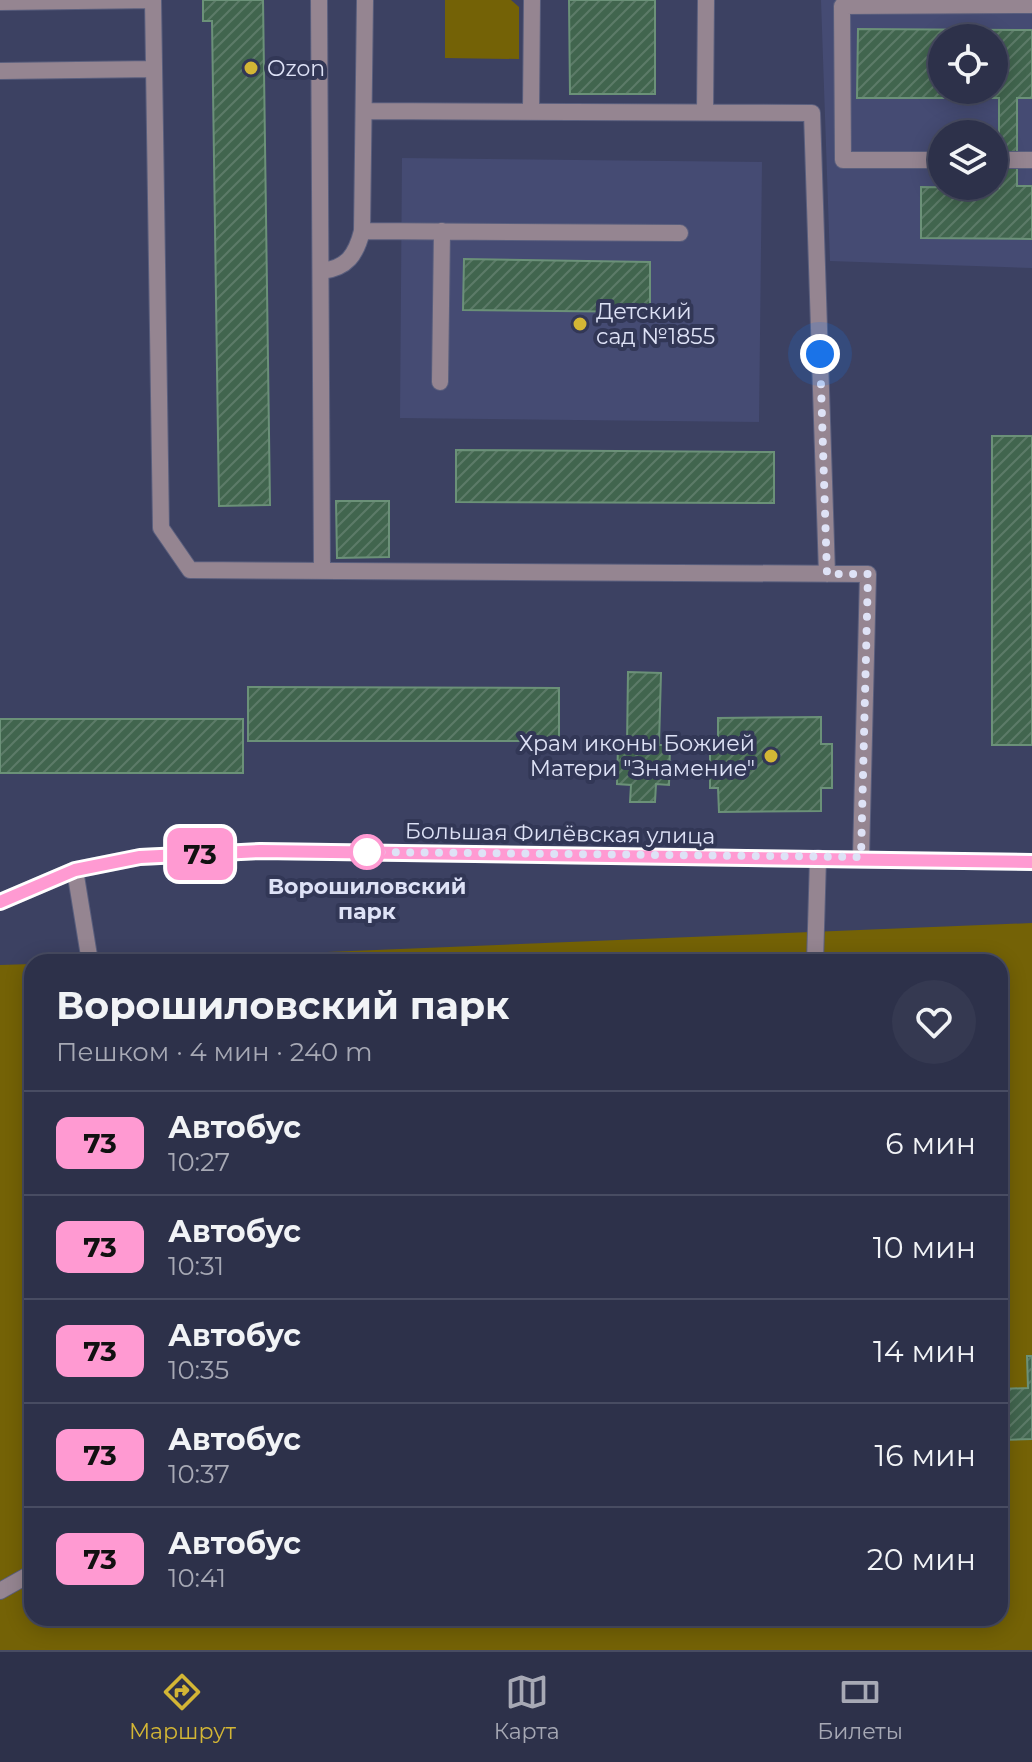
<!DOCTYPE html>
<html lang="ru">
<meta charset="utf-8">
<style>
:root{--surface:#2d314a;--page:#353951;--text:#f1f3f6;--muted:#a7a9b5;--line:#484c62;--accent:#d3b635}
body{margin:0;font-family:Montserrat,sans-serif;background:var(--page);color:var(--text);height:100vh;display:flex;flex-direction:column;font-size:30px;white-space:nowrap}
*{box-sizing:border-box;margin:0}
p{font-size:26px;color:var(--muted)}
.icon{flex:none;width:44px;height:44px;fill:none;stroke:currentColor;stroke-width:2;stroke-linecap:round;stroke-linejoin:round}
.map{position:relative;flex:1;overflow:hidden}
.drawer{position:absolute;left:24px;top:954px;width:984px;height:672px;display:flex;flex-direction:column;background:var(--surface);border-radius:24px;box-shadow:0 4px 20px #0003,0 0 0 2px var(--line)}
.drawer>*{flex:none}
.badge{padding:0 16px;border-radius:12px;font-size:28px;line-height:52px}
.fabs{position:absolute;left:928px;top:24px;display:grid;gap:16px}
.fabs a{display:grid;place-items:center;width:80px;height:80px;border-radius:50%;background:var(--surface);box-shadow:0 4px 20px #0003,0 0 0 2px var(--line);font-size:40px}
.you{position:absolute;width:40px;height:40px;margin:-20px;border:6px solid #fff;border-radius:50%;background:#1a73e8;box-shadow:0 0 0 12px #1a73e833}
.map>.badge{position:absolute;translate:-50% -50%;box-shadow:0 0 0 4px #fff}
.round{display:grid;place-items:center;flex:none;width:84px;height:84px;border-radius:42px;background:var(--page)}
.head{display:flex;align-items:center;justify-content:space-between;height:136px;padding:0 32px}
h1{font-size:38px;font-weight:700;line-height:60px}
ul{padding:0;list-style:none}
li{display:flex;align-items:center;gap:24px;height:104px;padding:0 32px;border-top:2px solid var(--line)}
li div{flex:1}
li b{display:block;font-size:30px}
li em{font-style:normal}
li .badge{min-width:88px;font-weight:700;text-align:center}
.dock{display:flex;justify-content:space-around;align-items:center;height:112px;border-top:2px solid var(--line);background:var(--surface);font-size:22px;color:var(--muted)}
.dock a{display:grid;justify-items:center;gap:4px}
.dock .current{color:var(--accent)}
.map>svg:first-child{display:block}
.built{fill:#454b73;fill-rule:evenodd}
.park{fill:#746206}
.building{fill:url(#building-hatch);stroke:#6b9178;stroke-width:2;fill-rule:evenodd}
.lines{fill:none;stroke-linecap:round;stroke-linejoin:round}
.lane-casing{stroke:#595e7d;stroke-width:18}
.secondary-casing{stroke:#595e7d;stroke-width:18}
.lane{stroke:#958591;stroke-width:16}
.secondary{stroke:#c2a9bb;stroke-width:16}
.line-casing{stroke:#fff;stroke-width:18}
.line{stroke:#ff9ad2;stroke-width:12}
.walk{stroke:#dee2f6;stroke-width:8;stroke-dasharray:0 14.4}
.poi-dot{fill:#d3b635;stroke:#323756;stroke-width:3}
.stop-dot{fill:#fff;stroke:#ff9ad2;stroke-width:4}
.labels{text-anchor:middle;stroke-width:8;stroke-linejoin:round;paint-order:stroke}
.poi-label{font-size:22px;fill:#dee2f6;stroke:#323756;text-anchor:start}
.street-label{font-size:22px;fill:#dee2f6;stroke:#323756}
.stop-label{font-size:22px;font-weight:bold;fill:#dee2f6;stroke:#323756}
</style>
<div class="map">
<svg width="1032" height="1650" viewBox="0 0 1032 1650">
<defs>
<pattern id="building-hatch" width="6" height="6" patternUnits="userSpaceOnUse" patternTransform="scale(2)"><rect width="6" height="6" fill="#41654e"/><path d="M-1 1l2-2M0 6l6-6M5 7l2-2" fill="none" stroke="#5c7b68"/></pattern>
</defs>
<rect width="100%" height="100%" fill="#3c4162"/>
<path class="built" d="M821,0H1032V268L830,261ZM942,38H994V90H942ZM942,134H994V186H942Z
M402,158L762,162L759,422L400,418Z"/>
<path class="park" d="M445,0H511L519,7V59L445,58Z
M1032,923V1650H0V965L32,964V1618H1000V962H85Z"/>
<path class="building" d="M203,0H263L270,505L219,506L212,21H203Z
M569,0H655V94H570Z
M858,29L1032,30V98H1017V186H1032V239L921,238V187L999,188V98H857ZM942,38H994V90H942Z
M464,259L650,262V312L463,310Z
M992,436H1032V745H992Z
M456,450L774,452V503L456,502Z
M336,501H389V557L337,558Z
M628,672L661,673L659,745H670L669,785L656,784L655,802H630L631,785L617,784L618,745H627Z
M248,687L559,688V741H248Z
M821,717V744H832V788H821V811L719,812L718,788H710V744H718V718Z
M0,719H243V773H0Z
M1027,1356H1032V1439L1000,1440V1389L1028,1388Z"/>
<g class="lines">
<defs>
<path id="lane" d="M319,0L322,571
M0,2L153,0L161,528L190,570L868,574L861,857
M0,71L154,69
M531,110L532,0
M365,111L812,113L827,574
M705,112L706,0
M942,160H843L842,6L1032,5
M994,160H1032
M362,231L680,233
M322,271C347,268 356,255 362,231L365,0
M440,382L442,231
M75,870L90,962
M815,962L818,858
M0,1591L32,1573"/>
<path id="secondary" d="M0,902L75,870L140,857L260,851L1032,862"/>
</defs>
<use href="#lane" class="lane-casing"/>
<use href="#secondary" class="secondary-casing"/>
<use href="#lane" class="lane"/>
<use href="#secondary" class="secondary"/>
</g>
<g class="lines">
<defs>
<path id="line" d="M0,902L75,870L140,857L260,851L1032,862"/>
</defs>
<use href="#line" class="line-casing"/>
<use href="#line" class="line"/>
<path class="walk" d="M367,852L861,857L868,574H827L820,354"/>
</g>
<g class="poi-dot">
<circle cx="251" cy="68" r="8"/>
<circle cx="580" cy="324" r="8"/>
<circle cx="771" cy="756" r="8"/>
</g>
<circle class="stop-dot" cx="367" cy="852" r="16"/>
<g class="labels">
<g class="poi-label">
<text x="267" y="76">Ozon</text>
<text x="596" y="319">Детский<tspan x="596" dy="25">сад №1855</tspan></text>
<text x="755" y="751" text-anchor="end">Храм иконы Божией<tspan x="755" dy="25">Матери "Знамение"</tspan></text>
</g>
<g class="street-label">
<text transform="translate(560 833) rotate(1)" y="8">Большая Филёвская улица</text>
</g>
<g class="stop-label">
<text x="367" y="894">Ворошиловский<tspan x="367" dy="25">парк</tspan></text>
</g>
</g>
</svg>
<div class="fabs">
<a><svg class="icon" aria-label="locate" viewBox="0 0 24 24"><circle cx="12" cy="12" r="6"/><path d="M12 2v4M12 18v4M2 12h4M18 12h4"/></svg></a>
<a><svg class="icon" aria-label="layers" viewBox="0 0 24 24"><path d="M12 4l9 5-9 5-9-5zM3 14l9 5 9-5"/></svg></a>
</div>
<div class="you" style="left:820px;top:354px"></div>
<b class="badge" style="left:200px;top:854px;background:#ff9ad2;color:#111">73</b>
<section class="drawer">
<div class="head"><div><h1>Ворошиловский парк</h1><p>Пешком · 4 мин · 240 m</p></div><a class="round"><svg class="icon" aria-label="heart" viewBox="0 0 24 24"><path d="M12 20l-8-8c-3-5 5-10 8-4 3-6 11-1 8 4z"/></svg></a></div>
<ul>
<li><span class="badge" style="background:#ff9ad2;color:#111">73</span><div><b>Автобус</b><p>10:27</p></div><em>6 мин</em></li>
<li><span class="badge" style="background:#ff9ad2;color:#111">73</span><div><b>Автобус</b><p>10:31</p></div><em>10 мин</em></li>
<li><span class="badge" style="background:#ff9ad2;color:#111">73</span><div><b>Автобус</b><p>10:35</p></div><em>14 мин</em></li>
<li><span class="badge" style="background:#ff9ad2;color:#111">73</span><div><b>Автобус</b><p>10:37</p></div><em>16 мин</em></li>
<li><span class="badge" style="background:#ff9ad2;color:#111">73</span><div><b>Автобус</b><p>10:41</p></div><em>20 мин</em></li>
</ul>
</section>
</div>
<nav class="dock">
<a class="current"><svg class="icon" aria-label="directions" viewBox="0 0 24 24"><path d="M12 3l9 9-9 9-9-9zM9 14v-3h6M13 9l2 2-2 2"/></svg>Маршрут</a>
<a><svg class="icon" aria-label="map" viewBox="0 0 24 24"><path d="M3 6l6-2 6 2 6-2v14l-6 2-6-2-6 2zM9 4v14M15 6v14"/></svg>Карта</a>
<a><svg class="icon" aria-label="tickets" viewBox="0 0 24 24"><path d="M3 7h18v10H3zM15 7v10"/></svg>Билеты</a>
</nav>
